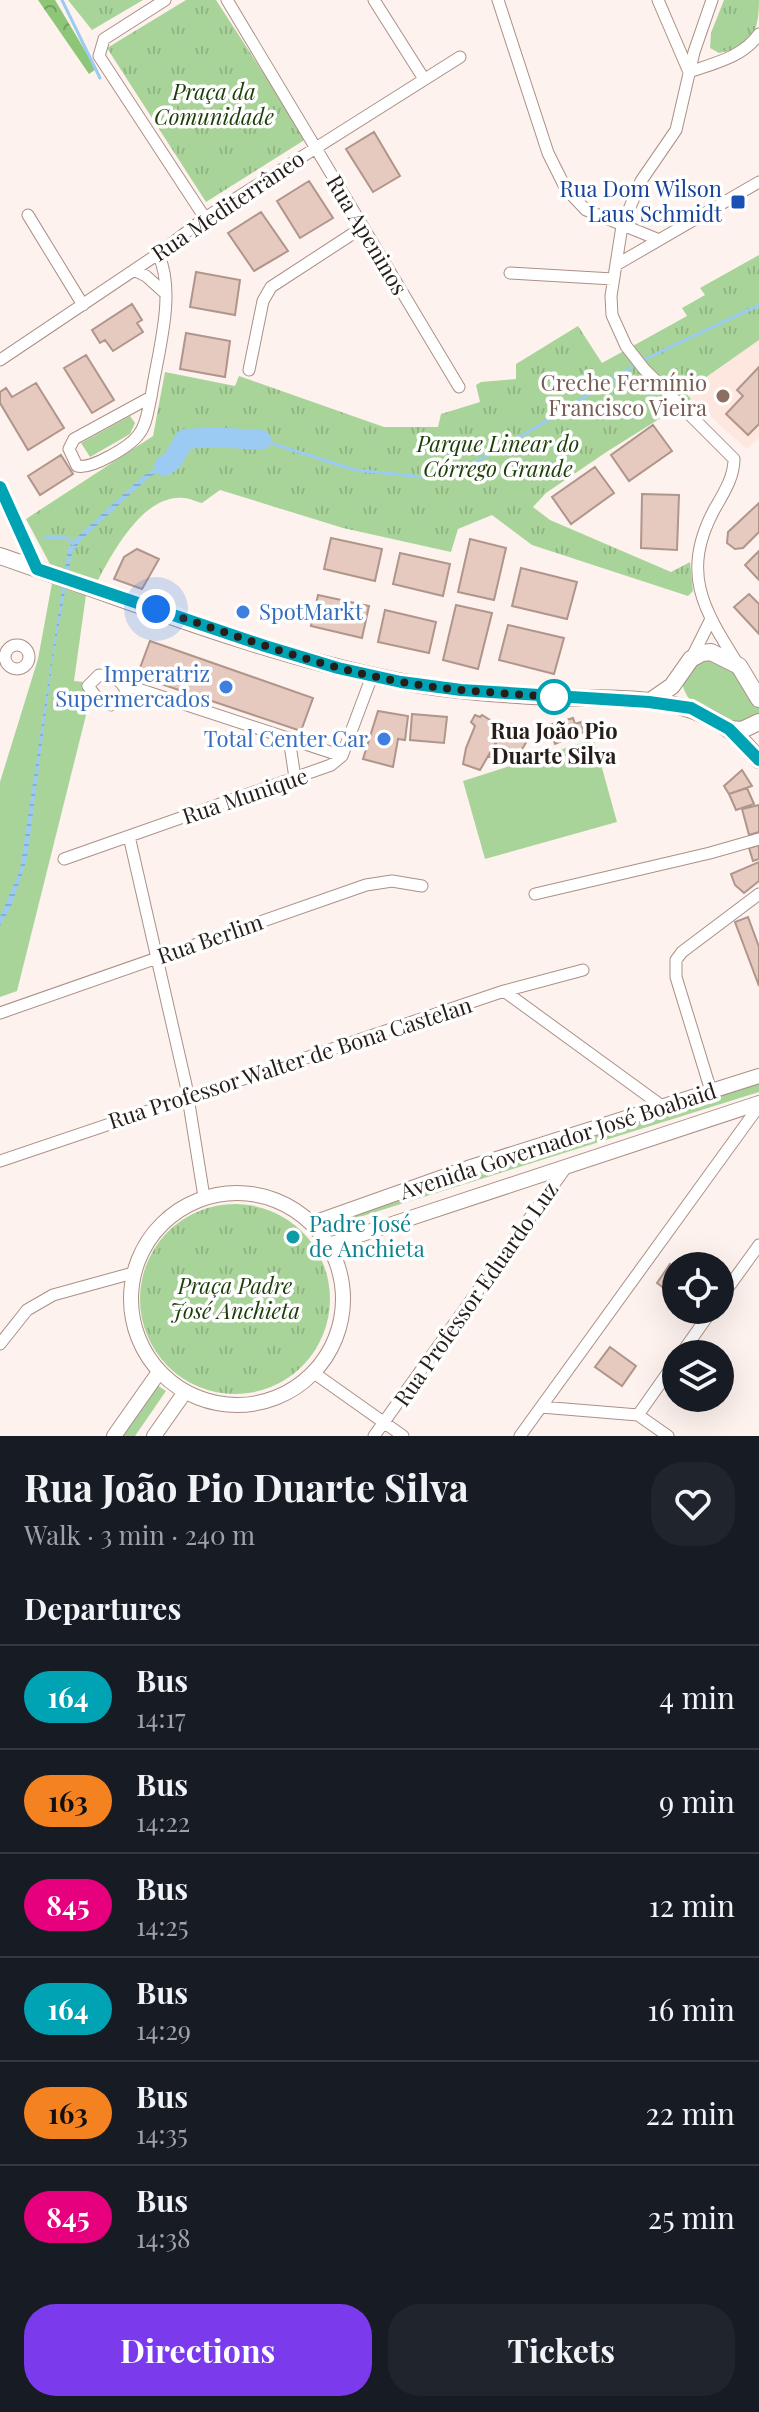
<!DOCTYPE html>
<meta charset="utf-8">
<style>
:root{--surface:#171b24;--page:#20242c;--text:#f1f3f6;--muted:#9ea1a6;--line:#363941;--accent:#7c3aed}
body{margin:0;font-family:"Playfair Display",serif;background:var(--page);color:var(--text);height:100vh;display:flex;flex-direction:column;font-size:30px;white-space:nowrap}
*{box-sizing:border-box;margin:0}
p{font-size:26px;color:var(--muted)}
.icon{flex:none;width:44px;height:44px;fill:none;stroke:currentColor;stroke-width:2;stroke-linecap:round;stroke-linejoin:round}
.map{position:relative;height:1436px;overflow:hidden}
.side{display:flex;flex-direction:column;background:var(--surface);flex:1}
.side>*{flex:none}
.badge{padding:0 16px;border-radius:26px;font-size:28px;line-height:52px}
.controls{position:absolute;left:662px;top:1252px;display:grid;gap:16px}
.controls a{display:grid;place-items:center;width:72px;height:72px;border-radius:50%;background:var(--surface);box-shadow:0 8px 32px #0002;font-size:40px}
.you{position:absolute;width:40px;height:40px;margin:-20px;border:6px solid #fff;border-radius:50%;background:#1a73e8;box-shadow:0 0 0 12px #1a73e833}
.map>.badge{position:absolute;translate:-50% -50%;box-shadow:0 0 0 4px #fff}
h2{padding:0 24px;font-size:30px;line-height:72px}
.round{display:grid;place-items:center;flex:none;width:84px;height:84px;border-radius:32px;background:var(--page)}
.headline{display:flex;align-items:center;justify-content:space-between;height:136px;padding:0 24px}
h1{font-size:38px;font-weight:700;line-height:60px}
.button{display:flex;gap:16px;margin-top:auto;padding:16px 24px}
.button a{flex:1;height:92px;border-radius:32px;background:var(--accent);color:#fff;font-size:32px;font-weight:700;line-height:92px;text-align:center}
.button a+a{background:var(--page);color:var(--text)}
ul{padding:0;list-style:none}
li{display:flex;align-items:center;gap:24px;height:104px;padding:0 24px;border-top:2px solid var(--line)}
li div{flex:1}
li b{display:block;font-size:30px}
li em{font-style:normal}
li .badge{min-width:88px;font-weight:700;text-align:center}
.map>svg:first-child{display:block}
.built{fill:#fee7df}
.grass{fill:#a9d499}
.forest{fill:url(#forest-crowns)}
.park{fill:url(#park-tufts)}
.water{fill:url(#water-rules)}
.lines{fill:none;stroke-linecap:round;stroke-linejoin:round}
.stream{stroke:#9bcbf2;stroke-width:3}
.river{stroke:#9bcbf2;stroke-width:20}
.building{fill:#e6c9bf;stroke:#b0958b;stroke-width:2}
.minor-casing{stroke:#ab9087;stroke-width:13}
.tertiary-casing{stroke:#ab9087;stroke-width:16}
.secondary-casing{stroke:#ab9087;stroke-width:18}
.minor{stroke:#fff;stroke-width:11}
.tertiary{stroke:#fff;stroke-width:14}
.secondary{stroke:#fff;stroke-width:16}
.line-casing{stroke:#fff;stroke-width:18}
.line{stroke:#00a3b4;stroke-width:12}
.walk{stroke:#271d19;stroke-width:8;stroke-dasharray:0 14.4}
.transit-dot{fill:#1a4fb4;stroke:#fff;stroke-width:3}
.education-dot{fill:#8d6e63;stroke:#fff;stroke-width:3}
.shop-dot{fill:#3f7fe0;stroke:#fff;stroke-width:3}
.stop-dot{fill:#fff;stroke:#00a3b4;stroke-width:4}
.culture-dot{fill:#0f9aa8;stroke:#fff;stroke-width:3}
.labels{text-anchor:middle;stroke-width:7;stroke-linejoin:round;paint-order:stroke}
.park-label{font-size:22px;font-style:italic;fill:#1a3e05;stroke:#fff}
.transit-label{font-size:22px;fill:#164399;stroke:#fff;text-anchor:end}
.street-label{font-size:22px;fill:#271d19;stroke:#fff}
.education-label{font-size:22px;fill:#785e54;stroke:#fff;text-anchor:end}
.shop-label{font-size:22px;fill:#366cbe;stroke:#fff;text-anchor:end}
.stop-label{font-size:22px;font-weight:bold;fill:#271d19;stroke:#fff}
.culture-label{font-size:22px;fill:#0d838f;stroke:#fff;text-anchor:start}
</style>
<div class="map">
<svg width="759" height="1436" viewBox="0 0 759 1436">
<defs>
<pattern id="forest-crowns" width="20" height="18" patternUnits="userSpaceOnUse" patternTransform="scale(2)"><rect width="20" height="18" fill="#8dc676"/><path d="M2 6a3 3 0 1 1 6 0M12 15a3 3 0 1 1 6 0" fill="none" stroke="#73a060"/></pattern>
<pattern id="park-tufts" width="24" height="20" patternUnits="userSpaceOnUse" patternTransform="scale(2)"><rect width="24" height="20" fill="#a9d499"/><path d="M3 7l-1-3M5 7V3M7 7l1-3M15 17l-1-3M17 17v-4M19 17l1-3" fill="none" stroke="#91b683"/></pattern>
<pattern id="water-rules" width="6" height="5" patternUnits="userSpaceOnUse" patternTransform="scale(2)"><rect width="6" height="5" fill="#9bcbf2"/><path d="M0 2.5h6" fill="none" stroke="#86aecf"/></pattern>
</defs>
<rect width="100%" height="100%" fill="#fef2ee"/>
<path class="built" d="M759,340V438L747,449L684,393Z"/>
<path class="grass" d="M130,416L135,423L130,434L90,457L81,443Z
M52,583L86,595L74,681L94,683L17,991L0,997V782L38,659Z
M709,656L735,668L759,705V716L730,726C706,713 686,708 681,678L694,662Z
M594,739L617,822L485,859L463,781Z
M759,1083V1092L337,1224L334,1219Z
M157,1385L166,1391L135,1436H123Z"/>
<path class="forest" d="M38,0H55L96,69L89,74Z"/>
<path class="park" d="M68,0H143L92,30Z
M186,0H216L306,139L206,202L107,48Z
M724,0H759C759,32 752,47 719,53L710,48L711,33Z
M759,255V340L685,392L691,399L608,451L546,493L533,507L550,520L671,572L690,562L693,591L688,596L532,545L492,515L458,529L451,552L343,528L220,490L202,503C196,502 190,498 184,498C144,494 114,550 98,580L51,566L26,519L153,436L165,372L235,386L239,376L384,427H438L441,414L480,402L476,385L481,382L516,379V364L578,326L602,363L687,316L682,308L705,295L700,288Z
M140 1299a95 95 0 1 1 190 0a95 95 0 1 1-190 0Z"/>
<path class="water" d="M205,434L262,437L261,440L202,438L189,442L174,463L148,478L81,540L72,553L53,658L27,859L12,904L0,926V917L20,870L68,549L75,539L143,476L171,459L187,440Z"/>
<g class="lines">
<path class="stream" d="M62,0L100,78
M643,360L759,305
M261,440L355,470L424,477L470,465L535,428L637,364
M45,537L67,538L73,544"/>
<path class="river" d="M164,466L172,461L185,439L214,437L261,440"/>
</g>
<path class="building" d="M374,132L400,176L373,192L346,149Z
M309,181L333,218L300,238L277,201Z
M261,212L288,251L254,271L228,233Z
M196,272L240,280L235,315L190,307Z
M132,304L142,320L137,323L143,332L113,351L105,340L100,343L92,330Z
M186,333L230,341L225,377L180,369Z
M86,355L114,400L92,413L64,368Z
M759,367V424L748,435L726,414L743,396L737,390Z
M36,383L64,428L28,450L0,403V392L6,388L12,397Z
M653,425L672,451L629,481L611,455Z
M61,455L73,474L40,495L28,476Z
M595,467L614,493L571,524L552,497Z
M642,494L679,495L677,550L641,548Z
M759,503V532L743,548L735,549L727,543L728,532Z
M331,538L382,549L375,581L324,569Z
M470,539L506,548L494,600L458,592Z
M137,549L159,559L142,589L114,579L124,557Z
M759,551V580L745,565Z
M400,553L450,564L443,596L393,584Z
M521,568L577,582L567,619L512,606Z
M749,594L759,604V634L734,607Z
M318,595L369,606L362,638L311,626Z
M456,605L492,613L478,669L443,660Z
M385,610L436,622L429,653L378,642Z
M508,625L564,638L554,674L499,660Z
M150,641L313,698L301,731L137,676Z
M378,711L408,716L405,740L398,739L393,767L363,759Z
M412,714L447,717L444,743L410,740Z
M475,715L480,717L482,715L495,723L493,727L498,730L502,722L506,725L480,770L463,764L466,748L475,726L471,722Z
M573,718L575,724L581,722L584,732L555,744L549,725Z
M511,724L520,729L517,736L527,741L515,761L506,756L502,763L489,756L502,732L506,734Z
M742,770L752,786L729,794L724,786Z
M747,788L754,804L736,810L729,794Z
M759,805V832L749,835L742,809Z
M759,845V859L753,861L749,848Z
M759,862V881L744,893L735,885L731,874Z
M748,917L759,947V986L735,922Z
M670,1264L676,1268V1297L657,1283Z
M610,1347L636,1366L622,1386L595,1367Z"/>
<g class="lines">
<defs>
<path id="minor" d="M165,0L104,39L99,56L205,218
M227,0L459,387
M374,0L424,79
M498,0L548,153L566,189L586,210L657,239
M658,0L689,72C715,63 743,57 759,34
M712,0L694,52L676,130L641,181L622,226L611,296L612,315L626,346L644,369L734,459C734,478 723,494 714,510C680,574 704,610 739,666
M28,215L83,305
M616,265L759,182
M134,270L146,276L166,294
M510,273L613,279
M0,360L158,254L205,218L460,57
M249,370L263,301L271,287L363,227
M151,397C148,409 147,424 139,434C131,446 91,470 77,466L69,449L74,439Z
M151,397C157,355 177,293 158,254
M0,487L37,569
M5 657a12 12 0 1 1 24 0a12 12 0 1 1-24 0Z
M692,657L711,619
M99,675C112,676 121,679 126,691L123,698L111,705L97,698L88,686Z
M123,684L342,756
M289,738L295,778
M129,836L186,1085L204,1197
M64,859L331,765L342,756L372,676
M535,894L710,853L759,839
M504,991L662,1106
M0,1013L366,885L392,881L422,886
M711,1091L676,977V960L682,952L759,894
M0,1161L504,991L583,970
M720,1299L759,1245
M0,1344L27,1310L53,1295L133,1273
M681,1354L712,1310
M314,1373L403,1436
M541,1407L638,1415L676,1361
M638,1415L668,1436
M374,1436L567,1166
M520,1436L759,1106"/>
<path id="tertiary" d="M131 1299a106 106 0 1 1 212 0a106 106 0 1 1-212 0Z
M313,1223L468,1168L759,1076
M329,1245L759,1103
M114,1436L159,1372
M154,1436L185,1392"/>
<path id="secondary" d="M0,556C131,601 262,654 398,681C448,691 499,694 549,697C629,701 705,688 759,760
M649,702L672,686L691,659L702,653L711,652L739,666L759,699
M729,729L742,730L759,722"/>
</defs>
<use href="#minor" class="minor-casing"/>
<use href="#tertiary" class="tertiary-casing"/>
<use href="#secondary" class="secondary-casing"/>
<use href="#minor" class="minor"/>
<use href="#tertiary" class="tertiary"/>
<use href="#secondary" class="secondary"/>
</g>
<g class="lines">
<defs>
<path id="line" d="M0,487L37,569L265,646L338,668L401,682L461,690L649,702L691,708L729,729L759,760"/>
</defs>
<use href="#line" class="line-casing"/>
<use href="#line" class="line"/>
<path class="walk" d="M156,609C238,636 318,667 402,682C452,691 504,693 554,697"/>
</g>
<rect class="transit-dot" x="730" y="194" width="16" height="16" rx="4"/>
<circle class="education-dot" cx="723" cy="396" r="8"/>
<g class="shop-dot">
<circle cx="243" cy="612" r="8"/>
<circle cx="226" cy="687" r="8"/>
<circle cx="384" cy="739" r="8"/>
</g>
<circle class="stop-dot" cx="554" cy="697" r="16"/>
<circle class="culture-dot" cx="293" cy="1237" r="8"/>
<g class="labels">
<g class="park-label">
<text x="214" y="100">Praça da<tspan x="214" dy="25">Comunidade</tspan></text>
<text x="498" y="452">Parque Linear do<tspan x="498" dy="25">Córrego Grande</tspan></text>
<text x="235" y="1294">Praça Padre<tspan x="235" dy="25">José Anchieta</tspan></text>
</g>
<g class="transit-label">
<text x="722" y="197">Rua Dom Wilson<tspan x="722" dy="25">Laus Schmidt</tspan></text>
</g>
<g class="street-label">
<text transform="translate(228 206) rotate(-34)" y="8">Rua Mediterrâneo</text>
<text transform="translate(367 235) rotate(59)" y="8">Rua Apeninos</text>
<text transform="translate(245 796) rotate(-19)" y="8">Rua Munique</text>
<text transform="translate(210 939) rotate(-19)" y="8">Rua Berlim</text>
<text transform="translate(290 1063) rotate(-18)" y="8">Rua Professor Walter de Bona Castelan</text>
<text transform="translate(558 1141) rotate(-18)" y="8">Avenida Governador José Boabaid</text>
<text transform="translate(476 1294) rotate(-55)" y="8">Rua Professor Eduardo Luz</text>
</g>
<g class="education-label">
<text x="707" y="391">Creche Fermínio<tspan x="707" dy="25">Francisco Vieira</tspan></text>
</g>
<g class="shop-label">
<text x="259" y="620" text-anchor="start">SpotMarkt</text>
<text x="210" y="682">Imperatriz<tspan x="210" dy="25">Supermercados</tspan></text>
<text x="368" y="747">Total Center Car</text>
</g>
<g class="stop-label">
<text x="554" y="739">Rua João Pio<tspan x="554" dy="25">Duarte Silva</tspan></text>
</g>
<g class="culture-label">
<text x="309" y="1232">Padre José<tspan x="309" dy="25">de Anchieta</tspan></text>
</g>
</g>
</svg>
<div class="controls">
<a><svg class="icon" aria-label="locate" viewBox="0 0 24 24"><circle cx="12" cy="12" r="6"/><path d="M12 2v4M12 18v4M2 12h4M18 12h4"/></svg></a>
<a><svg class="icon" aria-label="layers" viewBox="0 0 24 24"><path d="M12 4l9 5-9 5-9-5zM3 14l9 5 9-5"/></svg></a>
</div>
<div class="you" style="left:156px;top:609px"></div>
</div>
<section class="side">
<div class="headline"><div><h1>Rua João Pio Duarte Silva</h1><p>Walk · 3 min · 240 m</p></div><a class="round"><svg class="icon" aria-label="heart" viewBox="0 0 24 24"><path d="M12 20l-8-8c-3-5 5-10 8-4 3-6 11-1 8 4z"/></svg></a></div>
<h2>Departures</h2>
<ul>
<li><span class="badge" style="background:#00a3b4;color:#fff">164</span><div><b>Bus</b><p>14:17</p></div><em>4 min</em></li>
<li><span class="badge" style="background:#f58220;color:#111">163</span><div><b>Bus</b><p>14:22</p></div><em>9 min</em></li>
<li><span class="badge" style="background:#e6007e;color:#fff">845</span><div><b>Bus</b><p>14:25</p></div><em>12 min</em></li>
<li><span class="badge" style="background:#00a3b4;color:#fff">164</span><div><b>Bus</b><p>14:29</p></div><em>16 min</em></li>
<li><span class="badge" style="background:#f58220;color:#111">163</span><div><b>Bus</b><p>14:35</p></div><em>22 min</em></li>
<li><span class="badge" style="background:#e6007e;color:#fff">845</span><div><b>Bus</b><p>14:38</p></div><em>25 min</em></li>
</ul>
<div class="button"><a>Directions</a><a>Tickets</a></div>
</section>
